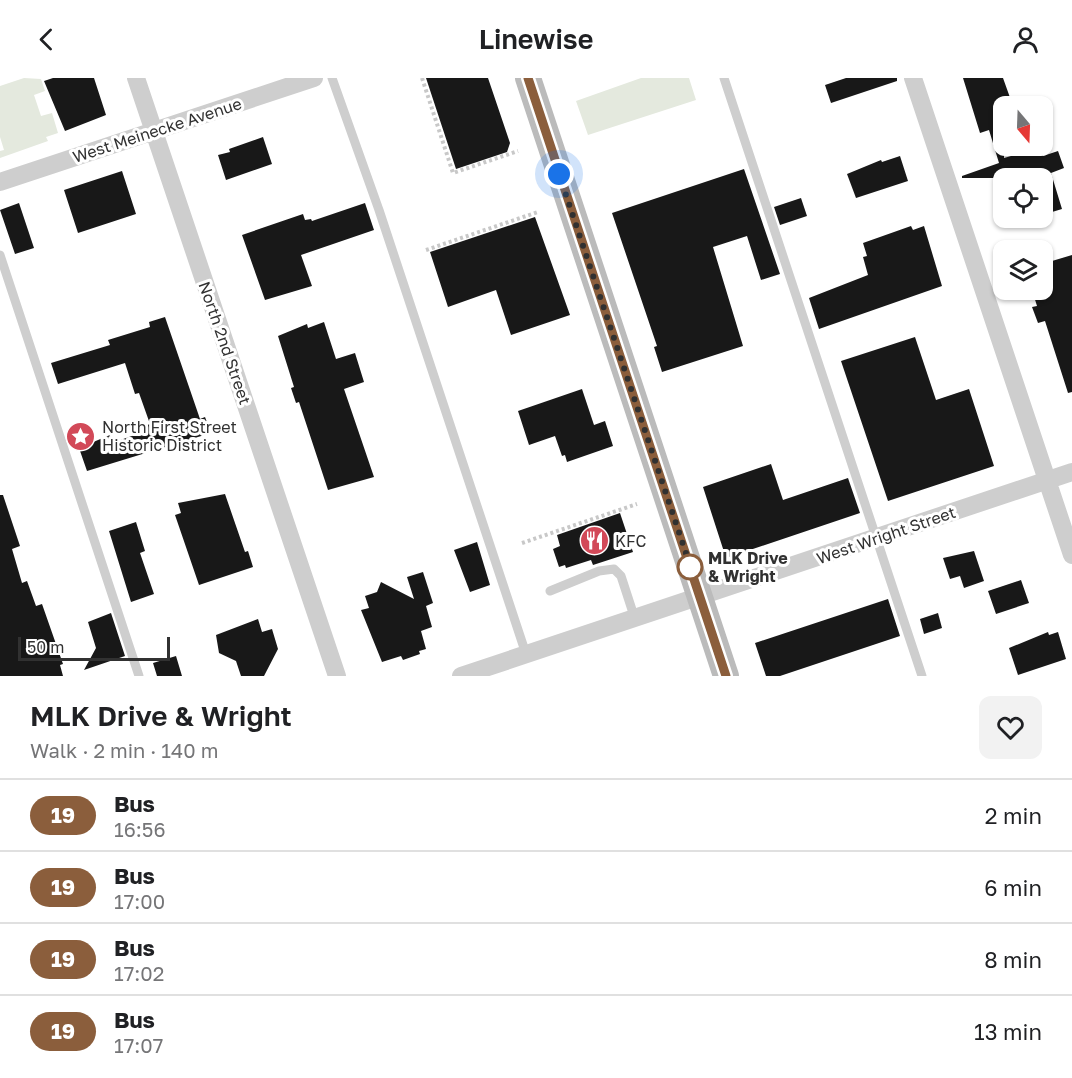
<!DOCTYPE html>
<meta charset="utf-8">
<style>
:root{--surface:#fff;--page:#f2f2f2;--text:#202124;--muted:#757577;--line:#e0e0e0}
body{margin:0;font-family:"Golos Text",sans-serif;background:var(--page);color:var(--text);height:100vh;display:flex;flex-direction:column;font-size:22px;white-space:nowrap}
*{box-sizing:border-box;margin:0}
p{font-size:20px;color:var(--muted)}
.icon{flex:none;width:33px;height:33px;fill:none;stroke:currentColor;stroke-width:2;stroke-linecap:round;stroke-linejoin:round}
.map{position:relative;height:598px;overflow:hidden}
.sheet{display:flex;flex-direction:column;background:var(--surface);flex:1}
.sheet>*{flex:none}
.badge{padding:0 12px;border-radius:20px;font-size:21px;line-height:39px}
.needle{width:39px;rotate:161deg}
.tools{position:absolute;left:993px;top:18px;display:grid;gap:12px}
.tools a{display:grid;place-items:center;width:60px;height:60px;border-radius:12px;background:var(--surface);box-shadow:0 2px 4px #0004;font-size:30px}
.scale{position:absolute;left:18px;bottom:15px;width:152px;box-sizing:border-box;padding-left:6px;border:3px solid #313131;border-top:0;font-size:16px;line-height:21px;white-space:nowrap;color:#313131;-webkit-text-stroke:4px #fff;paint-order:stroke}
.you{position:absolute;width:30px;height:30px;margin:-15px;border:4px solid #fff;border-radius:50%;background:#1a73e8;box-shadow:0 0 0 9px #1a73e833}
.map>.badge{position:absolute;translate:-50% -50%;box-shadow:0 0 0 3px #fff}
.round{display:grid;place-items:center;flex:none;width:63px;height:63px;border-radius:12px;background:var(--page)}
.headline{display:flex;align-items:center;justify-content:space-between;height:102px;padding:0 30px}
h1{font-size:28px;font-weight:600;line-height:45px}
ul{padding:0;list-style:none}
li{display:flex;align-items:center;gap:18px;height:72px;padding:0 30px;border-top:2px solid var(--line)}
li div{flex:1}
li b{display:block;font-size:22px}
li em{font-style:normal}
li .badge{min-width:66px;font-weight:700;text-align:center}
header{display:flex;justify-content:space-between;align-items:center;height:78px;padding:0 30px;background:var(--surface);font-size:27px;font-weight:600}
.map>svg:first-child{display:block}
.green{fill:#e4e9de}
.building{fill:#181818}
.lines{fill:none;stroke-linecap:round;stroke-linejoin:round}
.path{stroke:#c8c8c8;stroke-width:4;stroke-dasharray:3 3;stroke-linecap:butt}
.service{stroke:#cecece;stroke-width:9}
.minor{stroke:#cecece;stroke-width:18}
.secondary{stroke:#bbb;stroke-width:26}
.line-casing{stroke:#fff;stroke-width:14}
.line{stroke:#8b5e3c;stroke-width:9}
.walk{stroke:#313131;stroke-width:6;stroke-dasharray:0 10.8}
.stop-dot{fill:#fff;stroke:#8b5e3c;stroke-width:3}
.labels{text-anchor:middle;stroke-width:6;stroke-linejoin:round;paint-order:stroke}
.street-label{font-size:16px;fill:#313131;stroke:#fff}
.poi-label{font-size:16px;fill:#313131;stroke:#fff;text-anchor:start}
.stop-label{font-size:16px;font-weight:bold;fill:#313131;stroke:#fff;text-anchor:start}
</style>
<header><svg class="icon" aria-label="back" viewBox="0 0 24 24"><path d="M15 5l-7 7 7 7"/></svg>Linewise<svg class="icon" aria-label="person" viewBox="0 0 24 24"><circle cx="12" cy="8" r="4"/><path d="M4 21q1-7 8-7t8 7"/></svg></header>
<div class="map">
<svg width="1072" height="598" viewBox="0 0 1072 598">
<rect width="100%" height="100%" fill="#fff"/>
<path class="green" d="M24,0L41,1L45,13L34,17L41,38L52,35L58,55L46,59L48,63L0,80V73L4,72L0,59V8Z
M641,0H689L696,22L588,57L576,23Z"/>
<path class="building" d="M53,0H94L106,37L65,53L44,3Z
M426,0H488L510,65L507,74L456,91Z
M846,0H897V3L831,25L825,7Z
M963,0H1003L1013,28H1004V80L1040,70L1043,78L1058,73L1064,90L1051,95L1062,131L1042,137V100H962V98L999,85L989,52L980,55Z
M263,59L272,86L226,102L218,77L230,74L229,71Z
M900,78L908,103L856,120L847,96L881,82L882,84Z
M744,91L780,196L761,202L747,158L713,169L743,268L662,294L654,269L657,268L612,135Z
M122,93L136,136L78,155L64,112Z
M801,120L807,138L780,147L774,129Z
M19,125L34,170L15,176L0,132Z
M365,125L374,152L301,177L312,208L265,222L242,157L303,136L305,142L311,141L312,143Z
M535,139L570,237L511,257L496,212L448,229L430,174Z
M911,148L913,152L924,148L942,208L819,251L809,220L868,197L863,179L867,178L863,165Z
M1072,177V314L1068,315L1045,243L1038,245L1032,229L1037,228L1032,212H1042V186Z
M165,239L200,341L205,339L211,355L87,393L79,370L110,357L112,365L146,353L145,348L150,346L139,315L135,316L125,285L58,306L51,285L110,267L108,262L150,249L149,244Z
M324,244L336,281L355,275L364,304L344,311L374,399L328,412L299,324L296,325L291,310L294,309L278,258L307,246L308,250Z
M915,259L936,322L969,311L994,388L888,423L841,283Z
M582,311L594,347L605,343L613,368L567,384L565,377L562,378L555,358L529,367L518,333Z
M771,386L783,422L848,400L860,435L726,480L703,409Z
M225,416L245,474L248,473L253,489L199,507L175,437L181,435L178,425Z
M0,417H3L20,468L12,471L22,505L27,503L36,528L42,526L63,586L60,587L63,598H0Z
M620,435L633,474L593,487L591,482L566,490L565,487L559,489L553,471L560,468L557,457Z
M136,444L145,473L140,475L154,516L131,524L109,453Z
M477,464L490,507L470,514L454,472Z
M974,473L984,503L964,510L960,498L950,501L943,480Z
M423,494L433,525L426,528L432,549L421,553L426,571L419,573L420,576L403,582L401,578L382,584L361,532L369,530L365,518L377,514L381,504L414,521L407,499Z
M1021,502L1029,525L996,536L988,513Z
M888,521L900,558L780,598H766L755,565Z
M111,535L125,578L84,592L96,570L88,544Z
M938,535L942,550L924,556L920,541Z
M258,541L262,554L272,551L278,571L264,598H241L236,583L219,575L216,557Z
M1048,554L1049,557L1058,554L1066,581L1018,597L1009,570Z
M176,578L182,598H157L153,585Z"/>
<g class="lines">
<path class="path" d="M422,0L453,95L518,73
M426,172L538,134
M522,465L637,426"/>
<path class="service" d="M332,0L379,132L526,576
M724,0L922,598
M0,177L139,598
M550,513L599,493L614,491L621,498L635,541"/>
<path class="minor" d="M136,0L337,598
M913,0L1072,477
M0,104L314,0
M461,598L1072,394"/>
<path class="secondary" d="M528,0L726,598"/>
</g>
<g class="lines">
<defs>
<path id="line" d="M528,0L726,598"/>
</defs>
<use href="#line" class="line-casing"/>
<use href="#line" class="line"/>
<path class="walk" d="M559,96L694,499L690,489"/>
</g>
<defs>
<symbol id="sight-disc" viewBox="-11 -11 22 22"><circle r="9.5" fill="#d24958" stroke="#fff"/><path d="M0-6L1.8-2.2L6-1.7L2.9 1.2L3.7 5.4L0 3.3L-3.7 5.4L-2.9 1.2L-6-1.7L-1.8-2.2Z" fill="#fff"/></symbol>
<symbol id="restaurant-disc" viewBox="-11 -11 22 22"><circle r="9.5" fill="#d24958" stroke="#fff"/><path d="M-5-6h1v4h1v-4h1v4h1v-4h1v5L-1.5 .5V6h-2V.5L-5-1ZM5-6V6H3V1.5H1.5Q1.5-4 5-6Z" fill="#fff"/></symbol>
</defs>
<g fill-rule="evenodd">
<use href="#sight-disc" x="64" y="342" width="33" height="33"/>
<use href="#restaurant-disc" x="578" y="446" width="33" height="33"/>
</g>
<circle class="stop-dot" cx="690" cy="489" r="12"/>
<g class="labels">
<g class="street-label">
<text transform="translate(157 52) rotate(-18)" y="6">West Meinecke Avenue</text>
<text transform="translate(225 265) rotate(71)" y="6">North 2nd Street</text>
<text transform="translate(886 457) rotate(-19)" y="6">West Wright Street</text>
</g>
<g class="poi-label">
<text x="102" y="355">North First Street<tspan x="102" dy="18">Historic District</tspan></text>
<text x="615" y="469">KFC</text>
</g>
<g class="stop-label">
<text x="708" y="486">MLK Drive<tspan x="708" dy="18">&amp; Wright</tspan></text>
</g>
</g>
</svg>
<div class="tools">
<a><svg class="needle" viewBox="-14 -14 28 28"><path d="M0-13l5 13h-10z" fill="#e53935"/><path d="M0 13l5-13h-10z" fill="#757577"/></svg></a>
<a><svg class="icon" aria-label="locate" viewBox="0 0 24 24"><circle cx="12" cy="12" r="6"/><path d="M12 2v4M12 18v4M2 12h4M18 12h4"/></svg></a>
<a><svg class="icon" aria-label="layers" viewBox="0 0 24 24"><path d="M12 4l9 5-9 5-9-5zM3 14l9 5 9-5"/></svg></a>
</div>
<div class="scale">50 m</div>
<div class="you" style="left:559px;top:96px"></div>
</div>
<section class="sheet">
<div class="headline"><div><h1>MLK Drive &amp; Wright</h1><p>Walk · 2 min · 140 m</p></div><a class="round"><svg class="icon" aria-label="heart" viewBox="0 0 24 24"><path d="M12 20l-8-8c-3-5 5-10 8-4 3-6 11-1 8 4z"/></svg></a></div>
<ul>
<li><span class="badge" style="background:#8b5e3c;color:#fff">19</span><div><b>Bus</b><p>16:56</p></div><em>2 min</em></li>
<li><span class="badge" style="background:#8b5e3c;color:#fff">19</span><div><b>Bus</b><p>17:00</p></div><em>6 min</em></li>
<li><span class="badge" style="background:#8b5e3c;color:#fff">19</span><div><b>Bus</b><p>17:02</p></div><em>8 min</em></li>
<li><span class="badge" style="background:#8b5e3c;color:#fff">19</span><div><b>Bus</b><p>17:07</p></div><em>13 min</em></li>
</ul>
</section>
